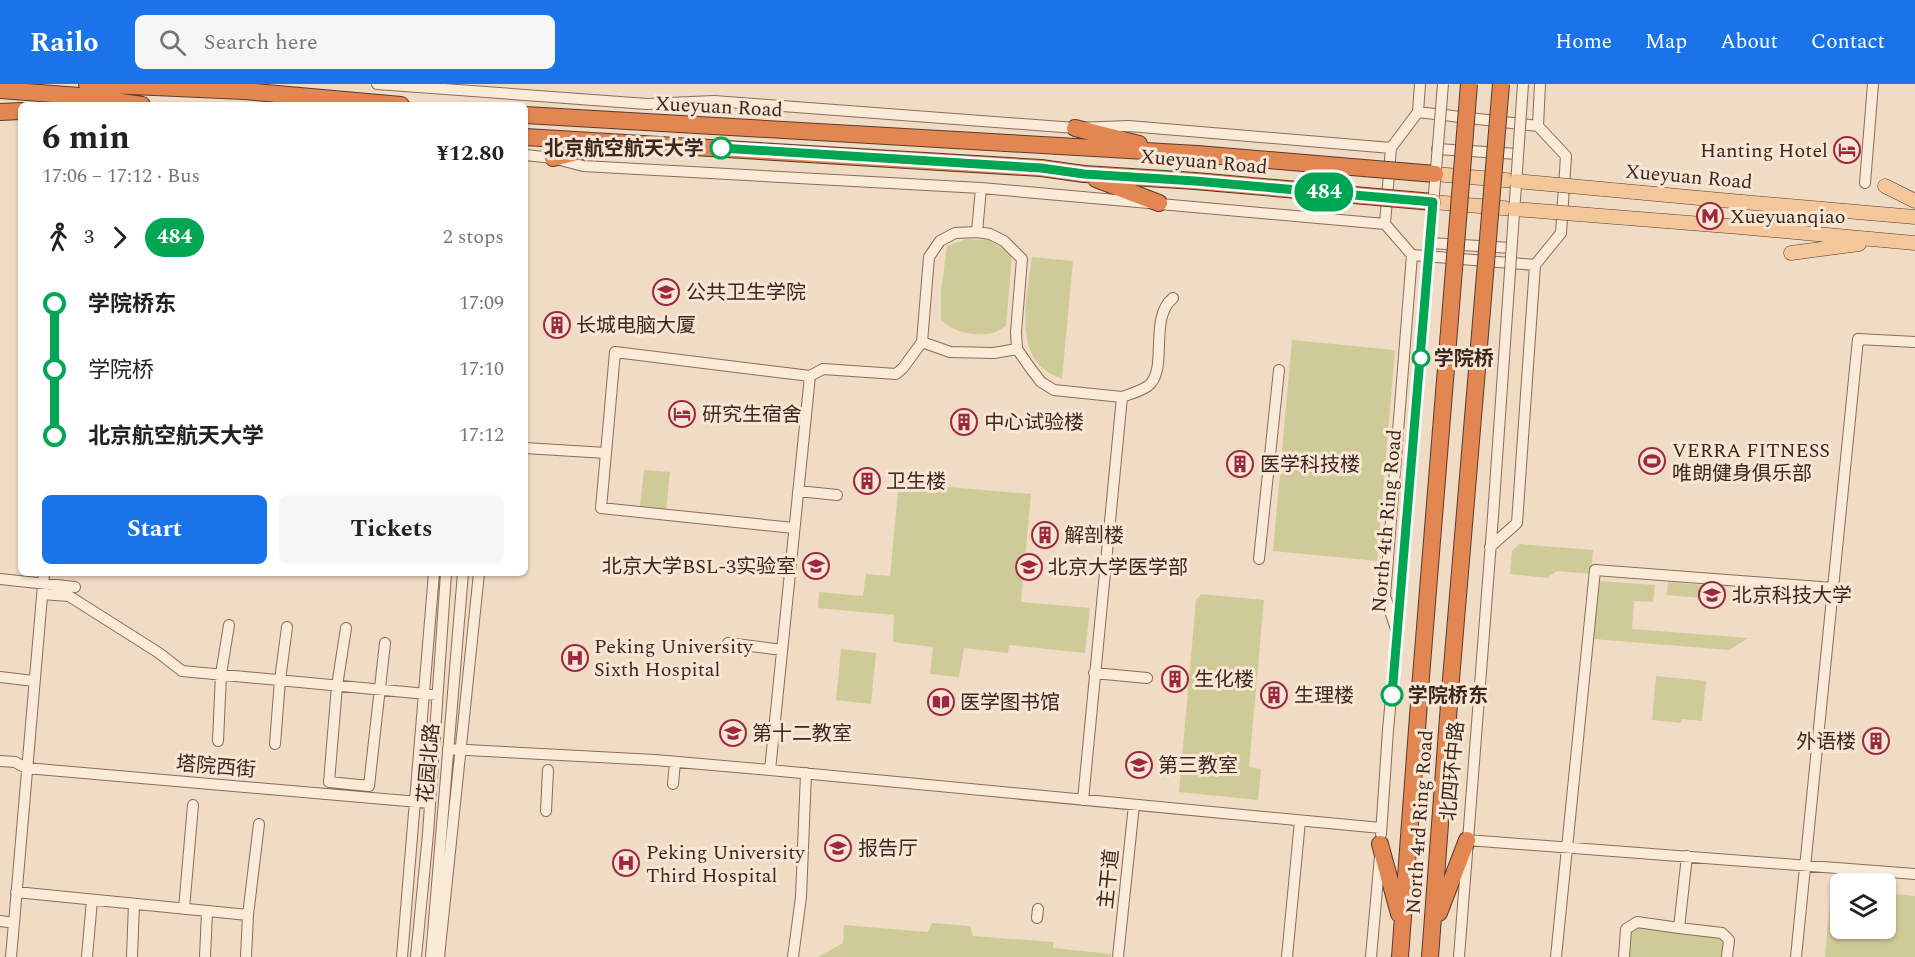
<!DOCTYPE html>
<meta charset="utf-8">
<style>
:root{--surface:#fff;--page:#f6f6f6;--text:#222;--muted:#767676;--accent:#1a73e8}
body{margin:0;font-family:Spectral,"Noto Sans SC",serif;background:var(--page);color:var(--text);height:100vh;display:flex;flex-direction:column;font-size:22px;white-space:nowrap}
*{box-sizing:border-box;margin:0}
p{font-size:20px;color:var(--muted)}
.icon{flex:none;width:33px;height:33px;fill:none;stroke:currentColor;stroke-width:2;stroke-linecap:round;stroke-linejoin:round}
.map{position:relative;flex:1;overflow:hidden}
.panel{position:absolute;left:18px;top:18px;width:510px;height:474px;display:flex;flex-direction:column;background:var(--surface);border-radius:9px;box-shadow:0 2px 4px #0004}
.panel>*{flex:none}
.badge{padding:0 12px;border-radius:20px;font-size:21px;line-height:39px}
.fabs{position:absolute;left:1830px;top:789px;display:grid;gap:12px}
.fabs a{display:grid;place-items:center;width:66px;height:66px;border-radius:9px;background:var(--surface);box-shadow:0 2px 4px #0004;font-size:30px}
.map>.badge{position:absolute;translate:-50% -50%;box-shadow:0 0 0 3px #fff}
.legs{display:flex;align-items:center;gap:9px;height:66px;padding:0 24px;font-size:20px}
.legs p{margin-inline-start:auto}
.head{display:flex;align-items:center;justify-content:space-between;height:102px;padding:0 24px}
h1{font-size:33px;font-weight:700;line-height:45px}
.cta{display:flex;gap:12px;margin-top:auto;padding:12px 24px}
.cta a{flex:1;height:69px;border-radius:9px;background:var(--accent);color:#fff;font-size:24px;font-weight:700;line-height:69px;text-align:center}
.cta a+a{background:var(--page);color:var(--text)}
ul{padding:0 24px;list-style:none}
li{display:flex;align-items:center;gap:21px;height:66px;font-size:22px}
li i{display:grid;place-items:center;width:9px;height:100%;margin:0 8px;background:currentColor}
li i::after{content:'';width:15px;height:15px;margin:-8px;border:4px solid;border-radius:50%;background:var(--surface)}
li p{margin-inline-start:auto}
li:first-child i{background:linear-gradient(#0000 50%,currentColor 0)}
li:last-child i{background:linear-gradient(currentColor 50%,#0000 0)}
header{display:flex;align-items:center;gap:36px;box-sizing:border-box;height:84px;padding:0 30px;background:var(--accent);color:#fff}
header strong{font-size:28px}
nav{display:flex;gap:33px;margin-inline-start:auto;font-size:21px}
.search{width:420px;height:54px;background:var(--page);display:flex;align-items:center;gap:15px;box-sizing:border-box;padding:0 21px;border-radius:9px;color:var(--muted);font-size:22px}
.map>svg:first-child{display:block}
.green{fill:#cfcb98}
.lines{fill:none;stroke-linecap:round;stroke-linejoin:round}
.minor-casing{stroke:#8c6b5a;stroke-width:12}
.major-casing{stroke:#5a3a2e;stroke-width:15}
.highway-casing{stroke:#5a3a2e;stroke-width:18}
.minor{stroke:#faead8;stroke-width:10}
.major{stroke:#f4c79b;stroke-width:14}
.highway{stroke:#e28752;stroke-width:16}
.minor-bridge-casing{stroke:#8c6b5a;stroke-width:12;stroke-linecap:butt}
.major-bridge-casing{stroke:#5a3a2e;stroke-width:15;stroke-linecap:butt}
.highway-bridge-casing{stroke:#5a3a2e;stroke-width:18;stroke-linecap:butt}
.minor-bridge{stroke:#faead8;stroke-width:10}
.major-bridge{stroke:#f4c79b;stroke-width:14}
.highway-bridge{stroke:#e28752;stroke-width:16}
.line-1-casing{stroke:#fff;stroke-width:14}
.line-1{stroke:#00a651;stroke-width:9}
.stop-1-dot{fill:#fff;stroke:#00a651;stroke-width:3}
.labels{text-anchor:middle;stroke-width:6;stroke-linejoin:round;paint-order:stroke}
.street-label{font-size:20px;fill:#3b271e;stroke:#f7e6d4}
.stop-label{font-size:20px;font-weight:bold;fill:#3b271e;stroke:#f7e6d4;text-anchor:start}
.poi-label{font-size:20px;fill:#3b271e;stroke:#f7e6d4;text-anchor:start}
</style>
<header>
<strong>Railo</strong>
<div class="search"><svg class="icon" aria-label="search" viewBox="0 0 24 24"><circle cx="10" cy="10" r="6"/><path d="M15 15l6 6"/></svg>Search here</div>
<nav><a>Home</a><a>Map</a><a>About</a><a>Contact</a></nav>
</header>
<div class="map">
<svg width="1915" height="873" viewBox="0 0 1915 873">
<rect width="100%" height="100%" fill="#f0dbc4"/>
<path class="green" d="M966,155L989,156L1012,170L1006,242C1002,244 997,248 993,249C975,253 953,248 941,236V207L947,162Z
M1032,173L1073,177L1062,295C1057,292 1049,290 1045,286C1014,263 1028,206 1032,173Z
M1292,256L1395,266L1377,477L1273,467Z
M644,386L670,388L666,426L640,423Z
M915,400L1031,410L1021,518L1090,524L1085,569L1009,561L1008,569L964,564L959,593L930,590L933,563L893,558L894,531L818,524L819,508L863,512L866,490L890,492L898,408Z
M1519,460L1593,466L1591,490L1557,487L1547,494L1510,490L1512,467Z
M1598,497L1655,501L1653,518L1634,517L1632,545L1748,554L1729,566L1593,555Z
M1668,498L1726,503L1725,516L1667,511Z
M1201,510L1264,516L1249,683L1261,685L1258,716L1179,708L1196,516Z
M841,565L876,569L871,620L836,616Z
M1656,592L1706,597L1702,637L1682,635L1681,639L1652,636Z
M1831,805L1840,806V844H1886V809L1915,812V873H1825Z
M1637,838L1722,849L1727,873H1624L1626,845Z
M932,839L970,842L973,852L1053,858V864L1111,870V873H818L843,859L844,841L928,848Z"/>
<g class="lines">
<defs>
<path id="minor" d="M377,0L647,20L714,17L1075,44L1129,42L1391,64
M1418,28L1538,42
M1437,65L1518,70
M525,71L553,74L583,82L981,104L1385,140
M1865,99L1873,0
M977,148L981,104
M1430,159L1511,164
M1412,171L1535,181
M922,258L950,268L994,269L1017,265
M1122,313C1130,310 1141,307 1148,302C1169,286 1148,234 1173,214
M525,364L606,369L615,268L810,292
M606,369L601,424L794,444
M798,407L837,411
M1490,463L1517,439L1535,181L1561,149L1566,72L1538,42L1540,0
M1259,475L1279,286
M0,495L75,503
M42,510L69,512L159,569L182,587L437,611
M346,544L337,602L329,698L369,702L385,559
M1398,551L1385,512L1412,171L1385,140L1391,64L1418,28L1420,0
M728,559L782,566
M1094,589L1147,594
M0,593L34,597
M218,657L221,590L229,541
M275,660L280,596L287,543
M448,665L655,676L770,686L1381,744
M0,677L15,678L26,684L430,719
M770,686L810,292L823,285L896,290L903,284L922,258L929,173L940,157L955,149L977,148L990,150L1004,157L1022,175L1016,248L1017,265L1031,285L1041,298L1054,306L1122,313L1083,716
M673,700L675,678
M546,727L548,686
M1381,750L1388,646L1404,474
M1467,756L1915,790
M1687,772L1679,844L1722,849L1729,856L1727,873
M16,808L248,831L246,873
M184,825L193,721
M248,831L259,740
M1037,834L1038,825
M0,837L14,839L11,873
M14,839L44,489
M87,873L92,816
M132,873L134,820
M205,873L207,827
M402,873L434,489
M416,873L428,750L446,489
M431,873L463,489
M439,873L479,489
M793,873L801,813L806,689
M1118,873L1134,721
M1287,873L1300,737
M1371,873L1380,772
M1459,873L1493,432
M1556,873L1595,486L1833,504
M1624,873L1626,845L1637,838L1679,844
M1796,873L1858,255L1915,258"/>
<path id="major" d="M1435,90L1516,97
M1885,102L1915,117
M1433,118L1514,125
M1742,118L1915,133
M1740,143L1915,159
M1791,169L1859,160"/>
<path id="highway" d="M87,0L244,7L401,21
M0,6L80,12L142,21
M0,28L21,27
M525,31L1197,70
M1075,44L1139,60
M525,53L1041,84L1084,90L1195,97
M553,74L596,63
M1096,95L1159,119
M1380,760L1399,830
M1439,829L1467,756
M1400,873L1420,605
M1430,873L1450,607"/>
</defs>
<use href="#minor" class="minor-casing"/>
<use href="#major" class="major-casing"/>
<use href="#highway" class="highway-casing"/>
<use href="#minor" class="minor"/>
<use href="#major" class="major"/>
<use href="#highway" class="highway"/>
<defs>
<path id="minor-bridge" d="M1493,432L1523,0
M1404,474L1443,0"/>
<path id="major-bridge" d="M1516,97L1742,118
M1514,125L1740,143"/>
<path id="highway-bridge" d="M1197,70L1435,90
M1195,97L1433,118
M1420,605L1469,0
M1450,607L1501,0"/>
</defs>
<use href="#minor-bridge" class="minor-bridge-casing"/>
<use href="#major-bridge" class="major-bridge-casing"/>
<use href="#highway-bridge" class="highway-bridge-casing"/>
<use href="#minor-bridge" class="minor-bridge"/>
<use href="#major-bridge" class="major-bridge"/>
<use href="#highway-bridge" class="highway-bridge"/>
</g>
<g class="lines">
<defs>
<path id="line-1" d="M721,64L1041,84L1084,90L1195,97L1433,118L1392,611"/>
</defs>
<use href="#line-1" class="line-1-casing"/>
<use href="#line-1" class="line-1"/>
</g>
<defs>
<symbol id="hotel-ring" viewBox="-11 -11 22 22"><circle r="9.5" fill="#f7e6d4" stroke="#9d273f" stroke-width="1.5"/><path d="M-6-4.5h1.5V1H6V5H4.5V3h-9V5H-6ZM-4 0a1.8 1.8 0 1 1 3.6 0ZM.5 0V-2.5h3Q6-2.5 6 0Z" fill="#9d273f"/></symbol>
<symbol id="metro-ring" viewBox="-11 -11 22 22"><circle r="9.5" fill="#f7e6d4" stroke="#9d273f" stroke-width="1.5"/><path d="M-5.5 5V-5H-3L0 0L3-5H5.5V5H3V-.5L0 4L-3-.5V5Z" fill="#9d273f"/></symbol>
<symbol id="university-ring" viewBox="-11 -11 22 22"><circle r="9.5" fill="#f7e6d4" stroke="#9d273f" stroke-width="1.5"/><path d="M0-5L7-2L0 1L-7-2ZM-4 1L0 2.5L4 1V4Q0 6-4 4Z" fill="#9d273f"/></symbol>
<symbol id="building-ring" viewBox="-11 -11 22 22"><circle r="9.5" fill="#f7e6d4" stroke="#9d273f" stroke-width="1.5"/><path d="M-4-6H4V6H1V3H-1V6H-4ZM-2.5-4.3h1.7v1.8h-1.7ZM.8-4.3h1.7v1.8H.8ZM-2.5-1h1.7V.8h-1.7ZM.8-1h1.7V.8H.8Z" fill="#9d273f"/></symbol>
<symbol id="stadium-ring" viewBox="-11 -11 22 22"><circle r="9.5" fill="#f7e6d4" stroke="#9d273f" stroke-width="1.5"/><path d="M0-5a6.5 5 0 1 0 0 10a6.5 5 0 1 0 0-10ZM-3.5-1.8h7v3.6h-7Z" fill="#9d273f"/></symbol>
<symbol id="hospital-ring" viewBox="-11 -11 22 22"><circle r="9.5" fill="#f7e6d4" stroke="#9d273f" stroke-width="1.5"/><path d="M-5-5h3v3.5h4V-5h3V5h-3V1.5h-4V5h-3Z" fill="#9d273f"/></symbol>
<symbol id="library-ring" viewBox="-11 -11 22 22"><circle r="9.5" fill="#f7e6d4" stroke="#9d273f" stroke-width="1.5"/><path d="M-6-4Q-3-5.5-.7-3.5V5Q-3 3-6 4ZM6-4Q3-5.5 .7-3.5V5Q3 3 6 4Z" fill="#9d273f"/></symbol>
</defs>
<g fill-rule="evenodd">
<use href="#hotel-ring" x="1832" y="51" width="30" height="30"/>
<use href="#metro-ring" x="1695" y="117" width="30" height="30"/>
<use href="#university-ring" x="651" y="193" width="30" height="30"/>
<use href="#building-ring" x="542" y="226" width="30" height="30"/>
<use href="#hotel-ring" x="667" y="315" width="30" height="30"/>
<use href="#building-ring" x="949" y="323" width="30" height="30"/>
<use href="#stadium-ring" x="1637" y="362" width="30" height="30"/>
<use href="#building-ring" x="1225" y="365" width="30" height="30"/>
<use href="#building-ring" x="852" y="382" width="30" height="30"/>
<use href="#building-ring" x="1030" y="436" width="30" height="30"/>
<use href="#university-ring" x="801" y="467" width="30" height="30"/>
<use href="#university-ring" x="1014" y="468" width="30" height="30"/>
<use href="#university-ring" x="1697" y="496" width="30" height="30"/>
<use href="#hospital-ring" x="560" y="559" width="30" height="30"/>
<use href="#building-ring" x="1160" y="580" width="30" height="30"/>
<use href="#building-ring" x="1259" y="596" width="30" height="30"/>
<use href="#library-ring" x="926" y="603" width="30" height="30"/>
<use href="#university-ring" x="718" y="634" width="30" height="30"/>
<use href="#building-ring" x="1861" y="642" width="30" height="30"/>
<use href="#university-ring" x="1124" y="666" width="30" height="30"/>
<use href="#university-ring" x="823" y="749" width="30" height="30"/>
<use href="#hospital-ring" x="611" y="764" width="30" height="30"/>
</g>
<g class="stop-1-dot">
<circle cx="721" cy="64" r="10"/>
<circle cx="1421" cy="274" r="8"/>
<circle cx="1392" cy="611" r="10"/>
</g>
<g class="labels">
<g class="street-label">
<text transform="translate(719 22) rotate(3)" y="7">Xueyuan Road</text>
<text transform="translate(1204 77) rotate(5)" y="7">Xueyuan Road</text>
<text transform="translate(1689 92) rotate(5)" y="7">Xueyuan Road</text>
<text transform="translate(1386 437) rotate(-85)" y="7">North 4th Ring Road</text>
<text transform="translate(428 679) rotate(-85)" y="7">花园北路</text>
<text transform="translate(216 682) rotate(5)" y="7">塔院西街</text>
<text transform="translate(1452 687) rotate(-85)" y="7">北四环中路</text>
<text transform="translate(1419 738) rotate(-86)" y="7">North 4rd Ring Road</text>
<text transform="translate(1108 795) rotate(-84)" y="7">主干道</text>
</g>
<g class="stop-label">
<text x="704" y="71" text-anchor="end">北京航空航天大学</text>
<text x="1434" y="281">学院桥</text>
<text x="1408" y="618">学院桥东</text>
</g>
<g class="poi-label">
<text x="1828" y="73" text-anchor="end">Hanting Hotel</text>
<text x="1730" y="139">Xueyuanqiao</text>
<text x="686" y="215">公共卫生学院</text>
<text x="576" y="248">长城电脑大厦</text>
<text x="702" y="337">研究生宿舍</text>
<text x="984" y="345">中心试验楼</text>
<text x="1672" y="373">VERRA FITNESS<tspan x="1672" dy="23">唯朗健身俱乐部</tspan></text>
<text x="1260" y="387">医学科技楼</text>
<text x="886" y="404">卫生楼</text>
<text x="1064" y="458">解剖楼</text>
<text x="796" y="489" text-anchor="end">北京大学BSL-3实验室</text>
<text x="1048" y="490">北京大学医学部</text>
<text x="1732" y="518">北京科技大学</text>
<text x="594" y="569">Peking University<tspan x="594" dy="23">Sixth Hospital</tspan></text>
<text x="1194" y="602">生化楼</text>
<text x="1294" y="618">生理楼</text>
<text x="960" y="625">医学图书馆</text>
<text x="752" y="656">第十二教室</text>
<text x="1856" y="664" text-anchor="end">外语楼</text>
<text x="1158" y="688">第三教室</text>
<text x="858" y="771">报告厅</text>
<text x="646" y="775">Peking University<tspan x="646" dy="23">Third Hospital</tspan></text>
</g>
</g>
</svg>
<div class="fabs">
<a><svg class="icon" aria-label="layers" viewBox="0 0 24 24"><path d="M12 4l9 5-9 5-9-5zM3 14l9 5 9-5"/></svg></a>
</div>
<b class="badge" style="left:1324px;top:108px;background:#00a651;color:#fff">484</b>
<section class="panel">
<div class="head"><div><h1>6 min</h1><p>17:06 – 17:12 · Bus</p></div><b>¥12.80</b></div>
<div class="legs"><svg class="icon" aria-label="walk" viewBox="0 0 24 24"><circle cx="13" cy="4" r="2"/><path d="M13 8l-2 6 4 7M11 14l-3 7M7 12l3-4h3l4 4"/></svg>3<svg class="icon" aria-label="forward" viewBox="0 0 24 24"><path d="M9 5l7 7-7 7"/></svg><b class="badge" style="background:#00a651;color:#fff">484</b><p>2 stops</p></div>
<ul>
<li><i style="color:#00a651"></i><b>学院桥东</b><p>17:09</p></li>
<li><i style="color:#00a651"></i><span>学院桥</span><p>17:10</p></li>
<li><i style="color:#00a651"></i><b>北京航空航天大学</b><p>17:12</p></li>
</ul>
<div class="cta"><a>Start</a><a>Tickets</a></div>
</section>
</div>
